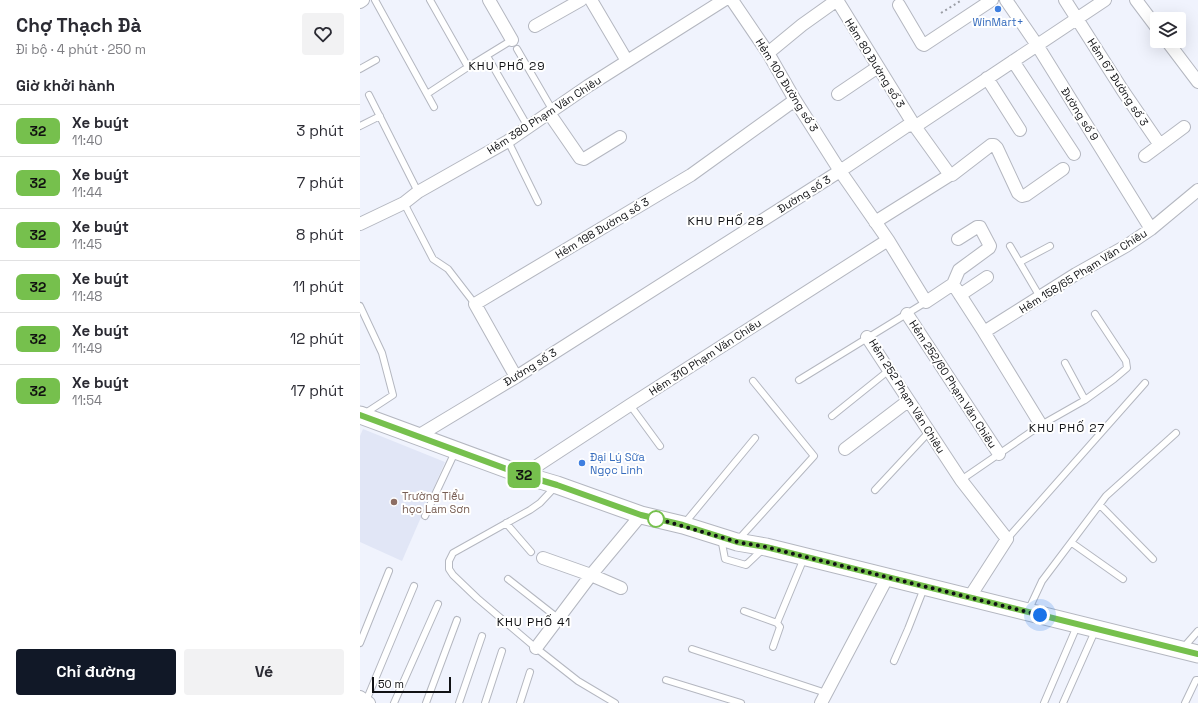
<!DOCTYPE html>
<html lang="vi">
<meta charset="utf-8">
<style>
:root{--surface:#fff;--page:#f2f2f3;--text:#2b2b33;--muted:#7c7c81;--line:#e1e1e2;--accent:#111827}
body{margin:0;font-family:"Space Grotesk",sans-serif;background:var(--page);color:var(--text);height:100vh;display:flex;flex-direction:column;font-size:15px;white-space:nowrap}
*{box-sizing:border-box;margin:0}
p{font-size:13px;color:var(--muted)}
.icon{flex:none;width:22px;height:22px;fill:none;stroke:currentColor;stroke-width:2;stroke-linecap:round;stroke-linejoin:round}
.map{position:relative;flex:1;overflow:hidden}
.sheet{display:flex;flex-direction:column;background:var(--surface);width:360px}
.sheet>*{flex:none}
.badge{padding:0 8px;border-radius:6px;font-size:14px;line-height:26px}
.tools{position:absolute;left:790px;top:12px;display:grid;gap:8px}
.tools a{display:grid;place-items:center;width:36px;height:36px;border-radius:4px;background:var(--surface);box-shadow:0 4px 16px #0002;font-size:20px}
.scale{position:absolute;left:12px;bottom:10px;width:79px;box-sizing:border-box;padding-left:4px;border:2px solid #101114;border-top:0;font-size:11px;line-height:14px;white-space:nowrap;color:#101114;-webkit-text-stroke:3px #fff;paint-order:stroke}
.you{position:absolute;width:20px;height:20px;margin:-10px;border:3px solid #fff;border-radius:50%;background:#1a73e8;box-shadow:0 0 0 6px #1a73e833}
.map>.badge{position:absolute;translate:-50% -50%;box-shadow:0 0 0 2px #fff}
h2{padding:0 16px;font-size:15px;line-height:36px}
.round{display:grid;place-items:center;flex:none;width:42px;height:42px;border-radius:4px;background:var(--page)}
.headline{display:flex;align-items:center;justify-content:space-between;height:68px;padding:0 16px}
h1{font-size:19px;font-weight:800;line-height:30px}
.cta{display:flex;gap:8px;margin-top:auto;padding:8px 16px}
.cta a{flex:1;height:46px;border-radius:4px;background:var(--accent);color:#fff;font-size:16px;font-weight:800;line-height:46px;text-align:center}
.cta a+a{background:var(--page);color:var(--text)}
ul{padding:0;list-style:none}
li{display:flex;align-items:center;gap:12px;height:52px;padding:0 16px;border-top:1px solid var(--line)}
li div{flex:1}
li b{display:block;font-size:15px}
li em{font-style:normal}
li .badge{min-width:44px;font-weight:700;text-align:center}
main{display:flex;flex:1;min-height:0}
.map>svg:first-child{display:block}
.built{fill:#e1e6f6}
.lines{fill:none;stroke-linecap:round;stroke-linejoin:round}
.service-casing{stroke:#b4b7c0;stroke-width:8}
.minor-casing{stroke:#b4b7c0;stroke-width:14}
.secondary-casing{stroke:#b4b7c0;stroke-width:19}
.path{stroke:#9b9ea5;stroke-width:2;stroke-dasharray:2 3;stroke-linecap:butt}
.service{stroke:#fff;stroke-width:6}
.minor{stroke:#fff;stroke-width:12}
.secondary{stroke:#fff;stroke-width:17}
.line-casing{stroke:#fff;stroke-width:9}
.line{stroke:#76c04d;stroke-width:6}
.walk{stroke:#101114;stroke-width:4;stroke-dasharray:0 7.2}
.shop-dot{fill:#3f7fe0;stroke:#fff;stroke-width:1.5}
.education-dot{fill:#8d6e63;stroke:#fff;stroke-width:1.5}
.stop-dot{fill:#fff;stroke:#76c04d;stroke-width:2}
.labels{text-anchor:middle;stroke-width:4;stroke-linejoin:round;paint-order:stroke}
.shop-label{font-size:11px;fill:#366cbe;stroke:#fff}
.street-label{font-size:11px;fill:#101114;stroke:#fff}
.education-label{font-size:11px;fill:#785e54;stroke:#fff;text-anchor:start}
.neighbourhood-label{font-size:12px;letter-spacing:1px;fill:#101114;stroke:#fff}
</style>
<main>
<section class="sheet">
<div class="headline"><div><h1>Chợ Thạch Đà</h1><p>Đi bộ · 4 phút · 250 m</p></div><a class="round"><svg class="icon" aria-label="heart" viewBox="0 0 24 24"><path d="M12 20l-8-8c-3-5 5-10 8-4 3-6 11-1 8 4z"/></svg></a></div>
<h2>Giờ khởi hành</h2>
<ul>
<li><span class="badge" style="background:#76c04d;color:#111">32</span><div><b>Xe buýt</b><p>11:40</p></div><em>3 phút</em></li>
<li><span class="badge" style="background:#76c04d;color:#111">32</span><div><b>Xe buýt</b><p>11:44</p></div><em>7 phút</em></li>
<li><span class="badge" style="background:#76c04d;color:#111">32</span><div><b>Xe buýt</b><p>11:45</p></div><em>8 phút</em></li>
<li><span class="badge" style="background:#76c04d;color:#111">32</span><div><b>Xe buýt</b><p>11:48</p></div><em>11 phút</em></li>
<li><span class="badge" style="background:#76c04d;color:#111">32</span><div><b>Xe buýt</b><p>11:49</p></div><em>12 phút</em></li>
<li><span class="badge" style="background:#76c04d;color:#111">32</span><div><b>Xe buýt</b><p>11:54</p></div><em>17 phút</em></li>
</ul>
<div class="cta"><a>Chỉ đường</a><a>Vé</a></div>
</section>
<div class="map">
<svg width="838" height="703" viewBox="0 0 838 703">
<rect width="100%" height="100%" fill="#f0f3fd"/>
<path class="built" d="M3,429L85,462L42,561L0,542V436Z"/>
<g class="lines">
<defs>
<path id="service" d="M15,0L74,107
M70,0L108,67
M157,49L193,111
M127,56L168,127
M0,69L16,60
M67,94L108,67L152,40
M9,95L58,192
M0,126L20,116
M148,141L178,202
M44,203L73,259L88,269L115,304
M650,246L680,297
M660,262L690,246
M0,306L22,353L33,395L4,414
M705,363L725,400
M439,380L566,302
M270,405L300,446
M472,416L528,371
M601,480L681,425L725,400L754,379L767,368L766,361L735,314
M195,487L180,503L170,510L93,553L89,561V569L93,575L117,598L176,648L218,681L255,703
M515,490L569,432
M740,505L793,559
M65,516L95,452
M146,523L171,552
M324,524L395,438
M361,538L365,559L386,565L403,549
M647,539L785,383
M378,540L454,456L393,381
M712,543L763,579
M148,579L199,619
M384,611L417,623
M668,611L682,581L746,496L816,433
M0,643L29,571
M413,647L420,627L417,623L444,558
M823,648L838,631
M332,649L466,693
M534,661L548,629L564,588
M306,680L381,703
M6,701L54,586
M34,703L78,604
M66,703L97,620
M99,703L122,636
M125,703L142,651
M160,703L170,672
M684,703L717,626
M703,703L735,631
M825,703L836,680H838"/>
<path id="minor" d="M129,0L152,40
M231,0L267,61
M372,0L408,53L435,100L480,171L528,240L566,302L593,284L624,332L681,425
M477,0L554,125L590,175H592L631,145H634L637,148L658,193L662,196L666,195L703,169
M646,0L677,45L791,229
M705,0L763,91L800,145
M776,0L797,28
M0,2L3,0
M539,5L562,44L564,45L632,0
M175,26L221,0
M807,41L838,82
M408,53L442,25L477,0
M653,61L714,154
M627,78L660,130
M478,94L518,67
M189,113L220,158L224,159L260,137
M785,156L824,127
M515,222L590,175
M0,224L44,203L58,192L148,141L228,86L364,0
M593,284L599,270L629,248L630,246L620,227H617L598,239
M600,295L627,277
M547,314L639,454
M624,332L716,274L766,246L791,229L838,190
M507,337L601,480L647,539L609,598
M156,377L115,304L289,200L331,175L435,100
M58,436L156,377L480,171L547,126L559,124L745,0
M485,449L548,401
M163,475L270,405L528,240
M183,558L231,575L261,588
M176,648L231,575L281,515
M0,697L9,703
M461,703L527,578"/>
<path id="secondary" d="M0,415L163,475L197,485L281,515L323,525L377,542L406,547L838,654"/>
</defs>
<use href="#service" class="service-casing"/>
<use href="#minor" class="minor-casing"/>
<use href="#secondary" class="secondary-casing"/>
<path class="path" d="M581,13L602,0"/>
<use href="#service" class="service"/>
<use href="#minor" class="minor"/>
<use href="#secondary" class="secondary"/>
</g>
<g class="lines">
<defs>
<path id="line" d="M0,415L163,475L197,485L281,515L323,525L377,542L406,547L838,654"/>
</defs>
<use href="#line" class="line-casing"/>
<use href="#line" class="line"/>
<path class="walk" d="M296,519L295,518L377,542L406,547L680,615"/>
</g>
<g class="shop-dot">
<circle cx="638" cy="9" r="4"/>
<circle cx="222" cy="463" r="4"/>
</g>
<circle class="education-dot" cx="34" cy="502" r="4"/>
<circle class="stop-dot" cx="296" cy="519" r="8"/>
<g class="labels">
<g class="shop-label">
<text x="638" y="26">WinMart+</text>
<text x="230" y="461" text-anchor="start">Đại Lý Sữa<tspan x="230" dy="13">Ngọc Linh</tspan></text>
</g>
<g class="street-label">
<text transform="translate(515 63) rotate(58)" y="4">Hẻm 80 Đường số 3</text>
<text transform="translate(758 82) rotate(57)" y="4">Hẻm 67 Đường số 3</text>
<text transform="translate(427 85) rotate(58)" y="4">Hẻm 100 Đường số 3</text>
<text transform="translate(720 114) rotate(58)" y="4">Đường số 9</text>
<text transform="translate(184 115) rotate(-33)" y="4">Hẻm 380 Phạm Văn Chiêu</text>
<text transform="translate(444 194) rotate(-32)" y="4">Đường số 3</text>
<text transform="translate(242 228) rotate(-31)" y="4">Hẻm 198 Đường số 3</text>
<text transform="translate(723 271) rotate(-32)" y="4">Hẻm 158/65 Phạm Văn Chiêu</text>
<text transform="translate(345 357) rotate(-33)" y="4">Hẻm 310 Phạm Văn Chiêu</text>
<text transform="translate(170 367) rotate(-32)" y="4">Đường số 3</text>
<text transform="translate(593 384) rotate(57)" y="4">Hẻm 252/60 Phạm Văn Chiêu</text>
<text transform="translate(547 396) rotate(58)" y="4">Hẻm 252 Phạm Văn Chiêu</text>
</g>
<g class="education-label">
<text x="42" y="500">Trường Tiểu<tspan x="42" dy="13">học Lam Sơn</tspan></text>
</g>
<g class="neighbourhood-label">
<text x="147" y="70">KHU PHỐ 29</text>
<text x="366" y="225">KHU PHỐ 28</text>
<text x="707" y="432">KHU PHỐ 27</text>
<text x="174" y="626">KHU PHỐ 41</text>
</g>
</g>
</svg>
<div class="tools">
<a><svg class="icon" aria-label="layers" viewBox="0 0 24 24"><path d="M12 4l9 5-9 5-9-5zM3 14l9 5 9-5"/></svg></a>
</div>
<div class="scale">50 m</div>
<div class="you" style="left:680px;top:615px"></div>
<b class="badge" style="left:164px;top:475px;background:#76c04d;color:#111">32</b>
</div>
</main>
